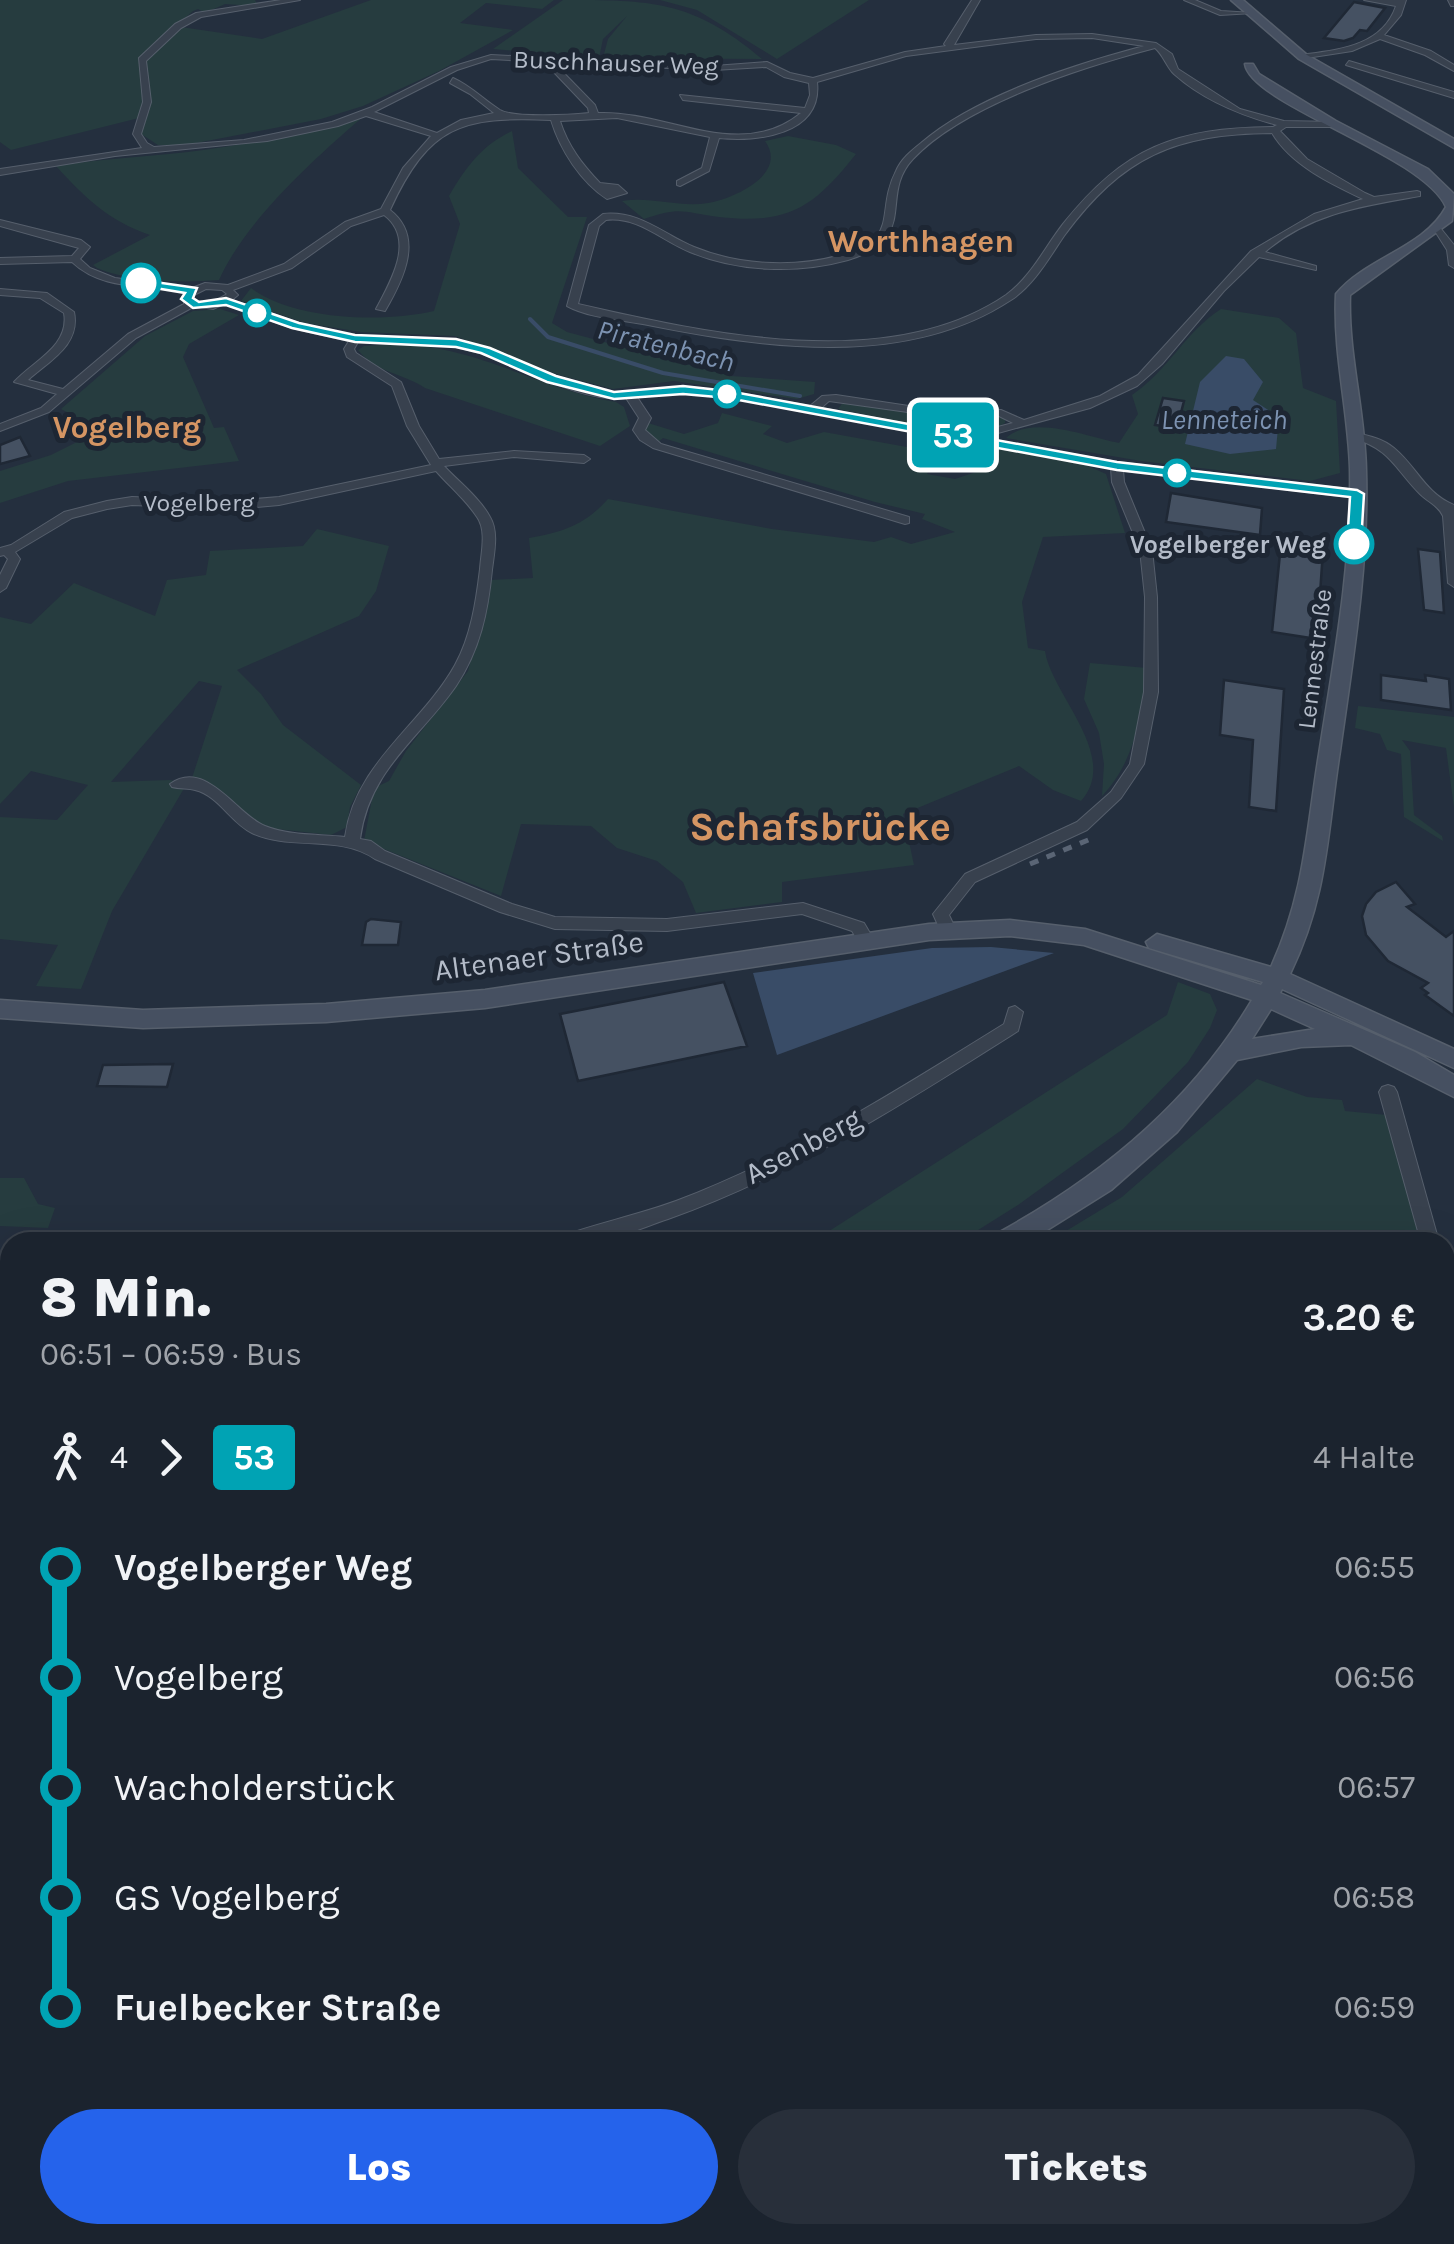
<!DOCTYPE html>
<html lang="de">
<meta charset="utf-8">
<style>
:root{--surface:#1b232e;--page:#282f3a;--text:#f1f3f6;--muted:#a0a4aa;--line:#39404a;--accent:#2563eb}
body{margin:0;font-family:Karla,sans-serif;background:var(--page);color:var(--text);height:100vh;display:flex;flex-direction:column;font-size:38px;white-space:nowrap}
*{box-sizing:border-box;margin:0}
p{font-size:32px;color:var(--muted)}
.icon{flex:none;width:55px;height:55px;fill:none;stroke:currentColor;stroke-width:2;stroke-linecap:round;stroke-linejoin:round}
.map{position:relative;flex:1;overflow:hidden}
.details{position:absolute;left:0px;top:1232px;width:1455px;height:1012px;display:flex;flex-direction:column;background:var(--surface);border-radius:30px 30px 0 0;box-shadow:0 10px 40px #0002,0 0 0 2px var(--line)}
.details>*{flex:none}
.badge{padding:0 20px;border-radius:8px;font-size:35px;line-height:65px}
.map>.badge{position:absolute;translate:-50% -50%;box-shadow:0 0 0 5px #fff}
.legs{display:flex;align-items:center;gap:15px;height:110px;padding:0 40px;font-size:32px}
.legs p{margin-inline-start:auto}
.summary{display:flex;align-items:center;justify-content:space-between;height:170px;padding:0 40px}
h1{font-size:55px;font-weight:800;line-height:75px}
.button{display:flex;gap:20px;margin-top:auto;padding:20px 40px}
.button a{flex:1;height:115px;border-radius:60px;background:var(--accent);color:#fff;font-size:40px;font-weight:800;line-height:115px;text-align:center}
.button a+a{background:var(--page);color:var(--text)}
ul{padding:0 40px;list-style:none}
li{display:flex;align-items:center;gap:35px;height:110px;font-size:38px}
li i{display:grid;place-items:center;width:15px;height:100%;margin:0 12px;background:currentColor}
li i::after{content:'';width:25px;height:25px;margin:-12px;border:8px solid;border-radius:50%;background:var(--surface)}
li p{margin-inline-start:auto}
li:first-child i{background:linear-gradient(#0000 50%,currentColor 0)}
li:last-child i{background:linear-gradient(currentColor 50%,#0000 0)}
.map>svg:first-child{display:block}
.green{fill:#263c3f}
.water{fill:#394c67}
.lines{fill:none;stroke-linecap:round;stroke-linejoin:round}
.stream{stroke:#394c67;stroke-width:4}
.building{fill:#455162;stroke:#1f2835;stroke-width:2.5}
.street-casing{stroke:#565f6c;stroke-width:2}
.secondary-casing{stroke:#565f6c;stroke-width:3}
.street{fill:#38414e;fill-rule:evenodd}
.secondary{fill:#465061;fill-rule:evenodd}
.rail{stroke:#5a6575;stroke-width:5;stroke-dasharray:9 9;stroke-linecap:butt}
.line-1{fill:#00a3b4;stroke:#fff;stroke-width:2.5}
.stop-1-dot{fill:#fff;stroke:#00a3b4;stroke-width:5}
.labels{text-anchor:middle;stroke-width:10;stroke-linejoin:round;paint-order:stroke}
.far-street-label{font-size:25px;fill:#b4bcc9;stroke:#1d2633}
.far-stop-label{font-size:25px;font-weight:bold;fill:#b4bcc9;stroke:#1d2633;text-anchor:end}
.far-water-label{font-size:28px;font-style:italic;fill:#7c92b1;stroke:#1d2633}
.street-label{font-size:30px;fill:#b4bcc9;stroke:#1d2633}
.far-district-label{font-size:32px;font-weight:bold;fill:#d59563;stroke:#1d2633}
.district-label{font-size:40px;font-weight:bold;fill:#d59563;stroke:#1d2633}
</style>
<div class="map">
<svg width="1454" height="2244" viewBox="0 0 1454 2244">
<rect width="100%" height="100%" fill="#242f3e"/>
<path class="green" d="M0,0H255L258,6L225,4L205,13L198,9L193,11L139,59L144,103L139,118L11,150L0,142Z
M371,0H554L542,9L486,3L460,23L513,30L439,71L363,106L321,119L186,145H158L141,134L151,102L145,60L181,27L262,39Z
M563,0C650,0 693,0 762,59L603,58L608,39L627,16L603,39L599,58L493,49Z
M660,0H869L777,59L697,10Z
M364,116C315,158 246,220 219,280C184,283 129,282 97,268L93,265L150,235C109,221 85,198 56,166C100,159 144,157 188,152C247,145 307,132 364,116Z
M512,131L518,168L568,217H587L552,323L567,332L731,376L815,382L814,394L797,399L674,381L613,389L559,375L455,336L361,332L305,323L241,301L251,288C294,320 383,323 434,311L460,224L449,196C465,168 482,145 512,131Z
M788,136L836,145L856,154C814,207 789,225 719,217C682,212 681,206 644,219L622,201C651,196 680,208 708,203C733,199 789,174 765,141Z
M220,309L239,315L189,344L183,357L214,428L224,427L239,461L68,481L0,503V471L51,455L101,430L61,409L145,336L193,311Z
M1221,309L1279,318L1296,333L1303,388L1336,401L1340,473L1310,481L1141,461L1006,438C1033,414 1087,437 1119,443L1138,414L1132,395C1168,371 1185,332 1221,309Z
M399,344C483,348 536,388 616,402L624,407L630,426L600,446L425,388C403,373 376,373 358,350L364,346Z
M844,401L930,414H988L1005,419V423L980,435H964L838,409Z
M722,413L772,426L763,434L787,443L824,432L940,453L927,474L955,479L991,467L990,447L1086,465L1106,474L1125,533L1043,537L1022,602L1028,648L1045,651C1051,694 1121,756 1081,801L1053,790L1019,766L903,814L914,865L782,882V902L696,913L683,882L657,861L617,848L591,826L521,824L501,896L364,841L374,788L389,781L406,751L468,671L490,580L533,578L529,538C563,532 585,525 608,499L772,529L874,542L891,537L911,544L955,532L922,519L925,514L875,502L663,438L657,443L644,431L648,423L684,434L718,423Z
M317,529L389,546L376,591L359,616L237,670L261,694L283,725L361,785L350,807L347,827L331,835L258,827L223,793L191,781L222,686L199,681L111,782L171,780L186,785L112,911L81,989L36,986L58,945L0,939V817L57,820L88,785L31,771L0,804V617L31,624L74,583L155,616L167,580L206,575L210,551L303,546Z
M1090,663L1147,668C1141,715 1136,760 1102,796L1104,764L1099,733L1084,699Z
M1358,706L1454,717V808L1446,748L1402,740L1410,751L1414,815L1442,836L1443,841L1404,817L1401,754L1387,750L1380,734L1355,728Z
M1178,982L1210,994L1217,1010L1210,1028L1188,1062L1123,1129L1018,1205L959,1242H812L1167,1015Z
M1257,1079L1307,1097L1342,1100L1345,1111L1387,1115L1420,1242H1048L1122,1197Z
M0,1178H24L38,1204L55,1208L48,1228L0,1226Z
M1445,1302L1454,1323V2244H0V1725L10,1715V2235H1445Z
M10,1489V1655L0,1664V1496Z"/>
<path class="water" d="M1226,356L1244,359L1263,382L1253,400L1279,417L1276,449L1230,454L1185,444L1200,382Z
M991,947L1054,953L777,1055L753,973L932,948Z"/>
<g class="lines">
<path class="stream" d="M530,319L548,337L663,373L800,396"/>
</g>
<path class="building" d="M1354,2L1385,8L1367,31L1360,30L1353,38L1344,41L1324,38Z
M1163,398L1184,401L1177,428L1155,425Z
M20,437L30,456L0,464V445Z
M1171,493L1262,508L1260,535L1166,522Z
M1281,544L1323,550L1317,639L1272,632Z
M1418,549L1440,552L1444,613L1424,610Z
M1381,675L1426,681L1425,675L1449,679L1451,710L1381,700Z
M1224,680L1284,689L1276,811L1249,807L1253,740L1220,735Z
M1396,882L1415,904L1407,907L1446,937L1454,931V1016L1425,995L1428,993L1421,988L1428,983L1388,961L1366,935L1362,916L1366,904L1376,892Z
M371,919L401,922L398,945H362L366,922Z
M724,982L747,1046L578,1081L560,1014Z
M173,1064L167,1087L97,1086L103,1065Z"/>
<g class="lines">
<defs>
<path id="street" d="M281,0H300L201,17L181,28L146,61L151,102L141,134L147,143L154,147L244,140L332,122L372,107L451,67L491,55L714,66L767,62L790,73L813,78L905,52L946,46L944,44L972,0H980L954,45L1036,35L1092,34L1156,43L1172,54L1178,69L1240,109L1284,121L1335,122L1332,127H1286L1280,131L1307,159L1365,193L1374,197L1417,191L1420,192V196C1363,206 1310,213 1265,252L1316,266V270L1259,257L1224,291L1162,364L1137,386L1090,408L998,433L994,440L1117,462L1357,490L1363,494L1357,498L1123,470L1124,482L1152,550L1157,597L1158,692L1144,764L1121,798L1087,830L975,882L949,915L956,930L948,936L942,934L933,914L965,874L1077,822L1111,792L1130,764L1144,692L1145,597L1140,550L1112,482L1111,468L728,397L683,393L637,397L651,418L645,430L661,444L909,517V523L905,524L653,448L640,440L633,430L639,418L626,398C577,403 522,365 476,352C439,341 397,344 358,342L354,349L356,353L401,382L419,426L439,459L514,451L584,455L590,459L584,463L514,457L444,466C458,481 480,498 490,517C499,532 494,553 492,570C488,612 480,650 456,686C419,739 369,770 360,839L371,841L385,851L512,904L555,917L667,919L803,903L864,923L874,940L866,946L860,944L852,931L802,914L667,931L555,929L500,912L375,859C340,834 290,851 252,833C230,822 219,796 195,790C188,788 180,789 172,787L170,784C206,758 237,815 265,826C290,836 320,834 345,837C355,763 421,726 455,665C471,636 476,602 480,569C481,553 487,531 477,517C466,500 449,486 436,471L279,505L232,509L132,505L107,509L72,518L15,552L20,559L6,588L0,592V575L8,559L4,555L0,556V548L11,545L64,512L107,501L132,497L232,501L279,497L431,465L407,426L392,386L347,357L344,349L349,341L292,328L224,304L213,309L195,306L136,338L49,412L0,431V424L41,408L57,394L14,382C33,361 70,346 64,313L40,298L0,295V289L47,293L74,312C81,345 49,361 28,380L63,389L128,334L184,304V292C145,283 104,292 72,262L0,264V258L72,256L79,248L0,226V220L81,240L90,247L80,259L90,268L115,278L192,288L205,283L228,285L284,264L345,222L381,209L403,168L431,136L366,116L338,126L267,141L115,156L0,175V169L142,148L133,134L143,102L139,58L175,24L196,13ZM1092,38L1144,46C1076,64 975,96 921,143C911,151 901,159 896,171C874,214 903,240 837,256C792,268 738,265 694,247C663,234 639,210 603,214L589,225L567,306C589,318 622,320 648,325C764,348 906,369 1011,300C1034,285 1049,258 1064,236C1123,156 1175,134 1272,133C1291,165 1331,184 1363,199L1314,214L1251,251L1138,375L1100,396L1024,420L1001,410L922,408L836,395L822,396L810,406L728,391L683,387L614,393L555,377L490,349L456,340L355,336L299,323L232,300L238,295L233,290L292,268L351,226L384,215C416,239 391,281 376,309L385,311C403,280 425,237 390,210C429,125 462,116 551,120C560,150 581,182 607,199L627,193L618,185L600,183C582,164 568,146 560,121L617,118L710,137L702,168L677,181V185L680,186L709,171L719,138C757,142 823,135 817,82L906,56L1036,39ZM1155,48C1164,56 1166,66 1174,74C1203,100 1240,115 1277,125L1273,127C1175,128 1125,147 1063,224C1045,247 1031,277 1006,295C889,375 706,333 578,304L599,226L606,220C638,216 662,241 690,252C738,272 797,274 848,260C921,238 878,196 913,159C965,104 1083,67 1155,48ZM491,59L548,62V66L588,108L589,113C571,115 514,118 500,110C484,100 471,86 453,78L450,83L470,94L494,113L461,120L437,133L374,112L457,70ZM554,63L714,70L766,67L784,77L809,83L810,95L805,108L680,95L683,100L801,113C739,163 667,110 598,113L595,105ZM206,289L222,290L227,294L211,303L193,300L194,295ZM829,401L922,414L999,416L1013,423L990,429L984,438L821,408Z
M1184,0H1195L1221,11L1253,13L1220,15Z
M1364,0H1406L1401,15L1384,35L1431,51L1454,65V71L1425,55L1380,39L1352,51L1300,59V55C1337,50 1382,47 1396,6Z
M1448,0H1454V6H1451Z
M1349,61L1454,92V98L1346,65Z
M1438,225L1454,245V268L1449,265L1447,250L1433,228Z
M1356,433C1370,436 1383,439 1394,448C1417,467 1425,493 1454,505V587L1448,583L1443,516C1438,505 1428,502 1420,494C1394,468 1391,449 1352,438L1350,436Z
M1015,1006L1023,1012L1018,1031C906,1102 793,1175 668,1219C644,1227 620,1238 595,1242C583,1244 569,1242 557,1242L559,1237C598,1223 638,1215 676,1201C793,1157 899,1089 1004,1024L1009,1008Z
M1388,1085L1394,1087L1397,1092L1439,1242H1421L1379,1092L1382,1087Z
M0,1262H10V1278H0Z
M1445,1273L1452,1275L1454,1308L1447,1306Z"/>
<path id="secondary" d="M1231,0H1243L1307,55L1454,139V148L1299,59Z
M1245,64H1253L1259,74L1336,121L1428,169L1454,194L1452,221L1350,295C1348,354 1365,411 1366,470C1369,565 1353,658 1340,751C1327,834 1328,896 1290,974L1454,1049V1068L1282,989L1280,993L1415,1052L1454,1075V1097L1351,1045L1301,1047L1237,1060L1177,1132L1111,1190L1028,1242H992L996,1234C1099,1178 1191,1103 1252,1000L1084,945L1010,936L929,940L485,1008L326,1022L143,1028L0,1018V1000L143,1010L326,1004L485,990L929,924L1010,920L1085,929L1261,985L1263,982L1149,948L1146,942L1157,934L1271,967C1305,892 1306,833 1319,754C1334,659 1352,564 1350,468C1348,409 1333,353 1336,294C1365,258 1424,248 1446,207C1424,155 1251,105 1245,64ZM1271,1009L1315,1029L1252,1039Z
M10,1671V1708L0,1712V1675Z"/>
</defs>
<use href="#street" class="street-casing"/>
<use href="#secondary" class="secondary-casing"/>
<use href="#street" class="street"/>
<use href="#secondary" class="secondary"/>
<path class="rail" d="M1030,864L1093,838"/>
</g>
<path class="line-1" d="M141,280L197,288L193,298L199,302L226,298L299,323L355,335L456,339L490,348L556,376L614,392L683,386L728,391L1117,462L1357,490L1364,494L1361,544L1354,548L1347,544L1350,497L1117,470L728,398L683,394L614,399L547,382L481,353L456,347L355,342L292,328L226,305L193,308L181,299L185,293L137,285Z"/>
<g class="stop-1-dot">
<circle cx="141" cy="283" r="18"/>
<circle cx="257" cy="313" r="12"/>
<circle cx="727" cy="394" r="12"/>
<circle cx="1177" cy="473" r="12"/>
<circle cx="1354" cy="544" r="18"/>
</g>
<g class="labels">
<g class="far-street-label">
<text transform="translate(616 62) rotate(2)" y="9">Buschhauser Weg</text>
<text x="199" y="511">Vogelberg</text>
<text transform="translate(1314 659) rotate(-83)" y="9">Lennestraße</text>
</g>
<g class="far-stop-label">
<text x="1326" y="553">Vogelberger Weg</text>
</g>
<g class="far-water-label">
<text transform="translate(666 345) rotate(14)" y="10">Piratenbach</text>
<text x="1224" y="429">Lenneteich</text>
</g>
<g class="street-label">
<text transform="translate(539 956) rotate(-8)" y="10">Altenaer Straße</text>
<text transform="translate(803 1146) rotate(-28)" y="10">Asenberg</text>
</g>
<g class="far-district-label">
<text x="921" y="252">Worthhagen</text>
<text x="127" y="438">Vogelberg</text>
</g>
<g class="district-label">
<text x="820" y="840">Schafsbrücke</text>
</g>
</g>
</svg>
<b class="badge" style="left:953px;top:435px;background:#00a3b4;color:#fff">53</b>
<section class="details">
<div class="summary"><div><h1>8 Min.</h1><p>06:51 – 06:59 · Bus</p></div><b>3.20 €</b></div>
<div class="legs"><svg class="icon" aria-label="walk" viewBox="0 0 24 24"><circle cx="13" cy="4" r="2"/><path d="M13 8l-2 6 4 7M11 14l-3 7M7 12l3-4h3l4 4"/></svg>4<svg class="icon" aria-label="forward" viewBox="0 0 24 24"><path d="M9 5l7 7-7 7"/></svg><b class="badge" style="background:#00a3b4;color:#fff">53</b><p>4 Halte</p></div>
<ul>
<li><i style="color:#00a3b4"></i><b>Vogelberger Weg</b><p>06:55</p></li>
<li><i style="color:#00a3b4"></i><span>Vogelberg</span><p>06:56</p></li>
<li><i style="color:#00a3b4"></i><span>Wacholderstück</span><p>06:57</p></li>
<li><i style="color:#00a3b4"></i><span>GS Vogelberg</span><p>06:58</p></li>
<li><i style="color:#00a3b4"></i><b>Fuelbecker Straße</b><p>06:59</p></li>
</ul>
<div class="button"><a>Los</a><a>Tickets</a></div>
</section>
</div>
